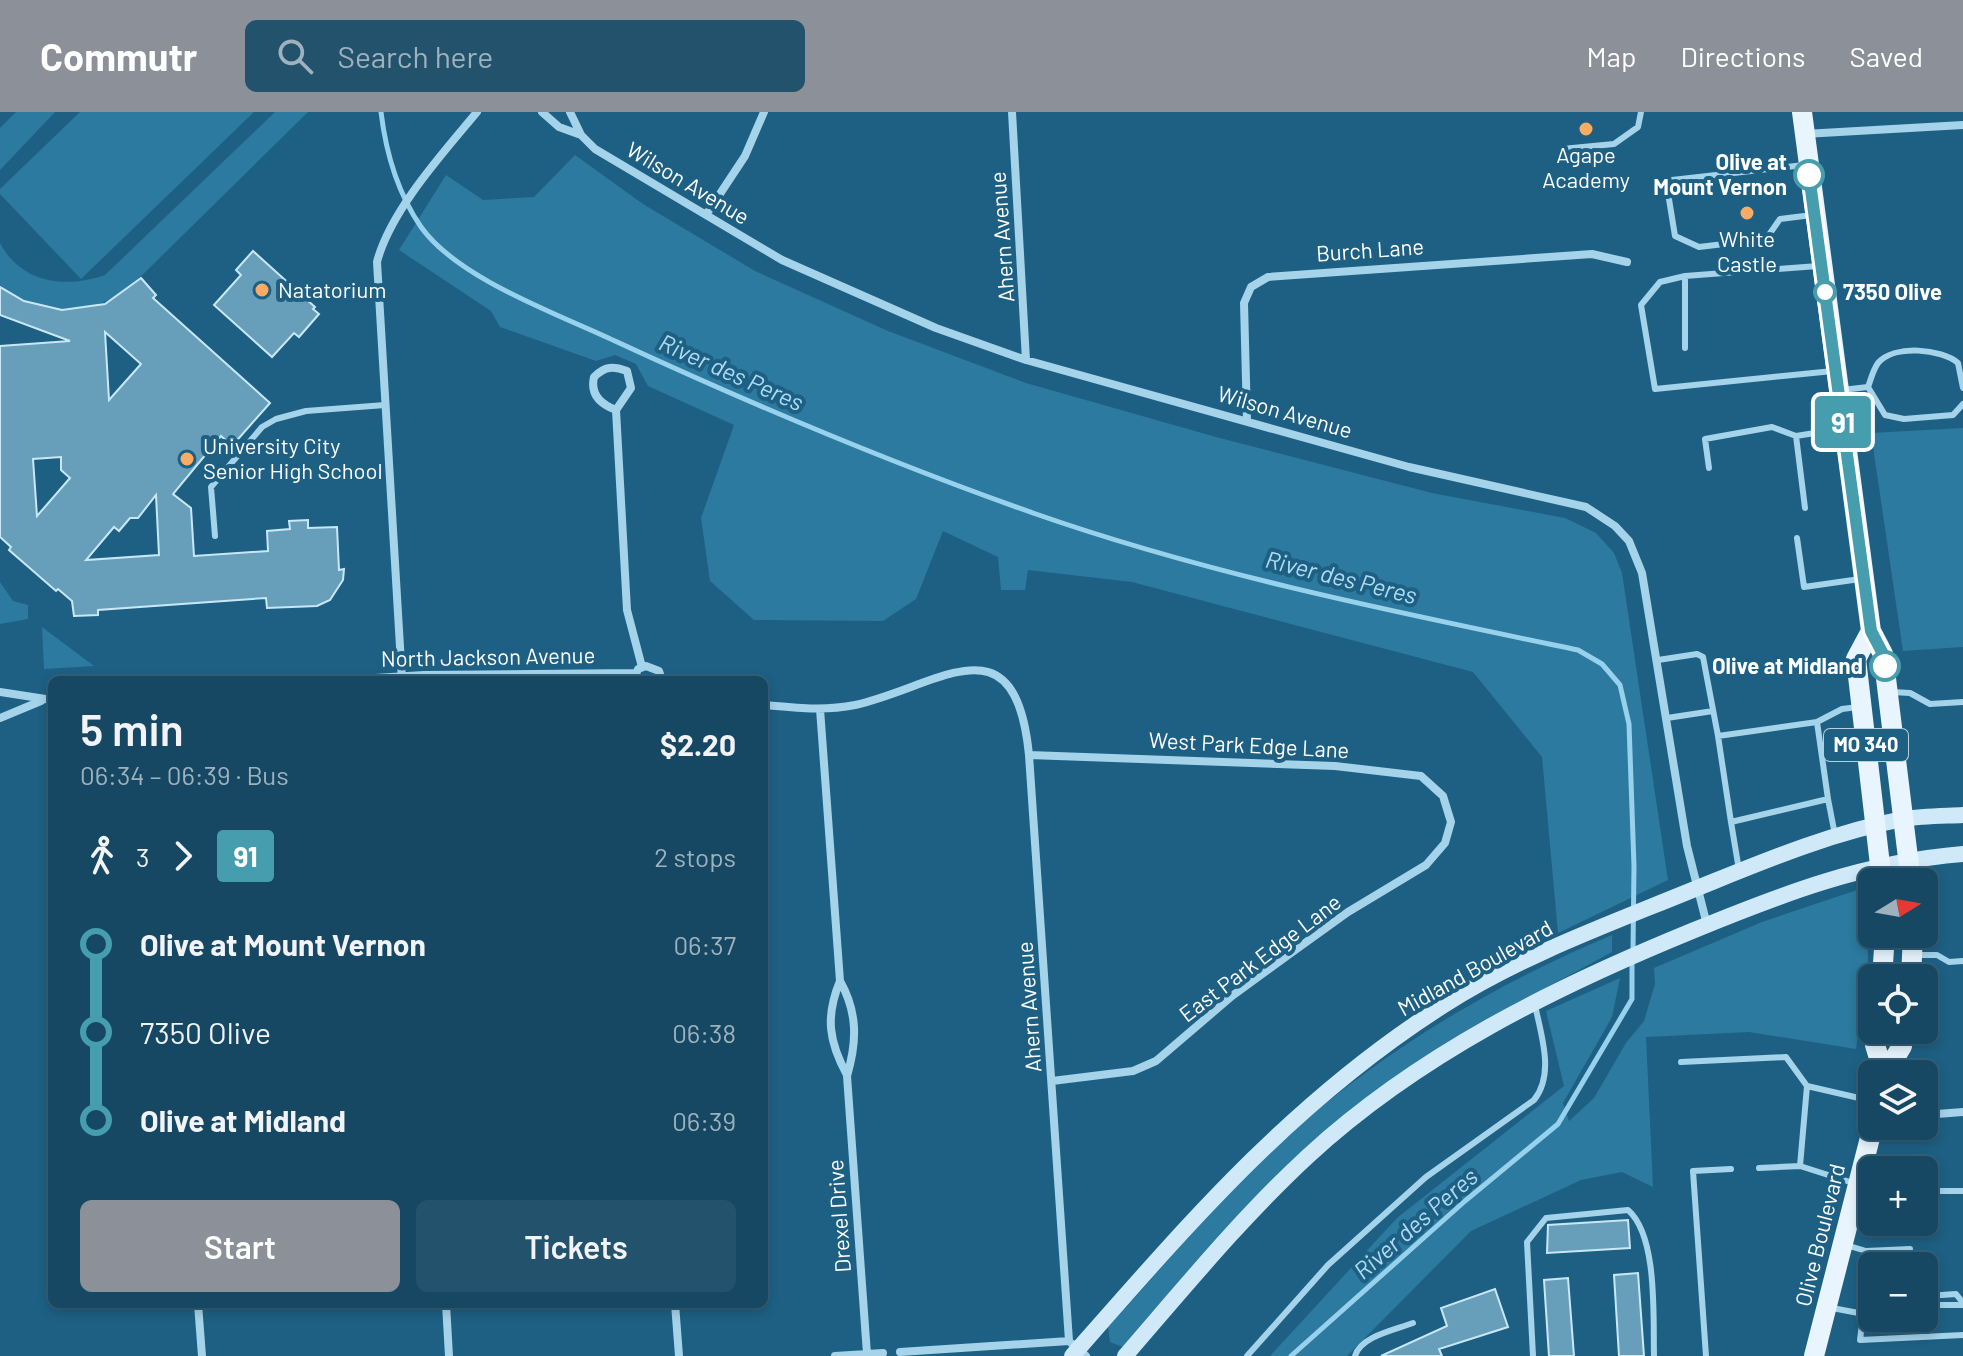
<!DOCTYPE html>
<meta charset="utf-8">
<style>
:root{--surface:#164863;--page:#23526c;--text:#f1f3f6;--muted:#9eb2be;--line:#356078;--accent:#8c9099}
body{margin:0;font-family:Barlow,sans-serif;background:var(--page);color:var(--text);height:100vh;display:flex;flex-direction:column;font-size:30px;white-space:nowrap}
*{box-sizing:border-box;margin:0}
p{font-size:26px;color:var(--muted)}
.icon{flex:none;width:44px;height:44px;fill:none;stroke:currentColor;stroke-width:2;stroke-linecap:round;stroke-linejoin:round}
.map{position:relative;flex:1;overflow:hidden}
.details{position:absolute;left:48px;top:564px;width:720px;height:632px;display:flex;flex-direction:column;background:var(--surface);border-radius:12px;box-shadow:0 4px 12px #0003,0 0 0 2px var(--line)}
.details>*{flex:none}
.badge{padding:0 16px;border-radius:6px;font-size:28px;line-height:52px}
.needle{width:52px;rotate:79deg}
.tools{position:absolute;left:1858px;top:756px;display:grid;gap:16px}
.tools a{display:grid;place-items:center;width:80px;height:80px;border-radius:12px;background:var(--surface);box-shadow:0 4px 12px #0003,0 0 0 2px var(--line);font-size:40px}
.map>.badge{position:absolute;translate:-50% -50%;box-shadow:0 0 0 4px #fff}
.legs{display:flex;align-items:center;gap:12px;height:88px;padding:0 32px;font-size:26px}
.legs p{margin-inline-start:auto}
.overview{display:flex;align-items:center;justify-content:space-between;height:136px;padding:0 32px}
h1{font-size:44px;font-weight:600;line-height:60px}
.primary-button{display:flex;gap:16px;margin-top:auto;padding:16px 32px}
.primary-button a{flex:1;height:92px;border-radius:12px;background:var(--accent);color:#fff;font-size:32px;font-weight:600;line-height:92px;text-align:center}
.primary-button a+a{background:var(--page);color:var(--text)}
ul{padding:0 32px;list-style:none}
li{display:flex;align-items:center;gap:28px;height:88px;font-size:30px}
li i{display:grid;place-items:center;width:12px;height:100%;margin:0 10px;background:currentColor}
li i::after{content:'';width:20px;height:20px;margin:-10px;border:6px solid;border-radius:50%;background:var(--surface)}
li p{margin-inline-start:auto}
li:first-child i{background:linear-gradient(#0000 50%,currentColor 0)}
li:last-child i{background:linear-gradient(currentColor 50%,#0000 0)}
header{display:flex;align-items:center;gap:48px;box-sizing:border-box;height:112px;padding:0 40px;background:var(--accent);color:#fff}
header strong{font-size:38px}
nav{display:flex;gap:44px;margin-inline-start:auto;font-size:28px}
.search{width:560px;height:72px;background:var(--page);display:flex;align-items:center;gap:20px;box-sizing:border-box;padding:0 28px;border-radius:12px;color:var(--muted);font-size:30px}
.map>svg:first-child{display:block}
.green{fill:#2c7aa0}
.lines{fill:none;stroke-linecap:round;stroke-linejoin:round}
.stream{stroke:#97d1ec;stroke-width:5}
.building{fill:#679fbb;stroke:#c8e8f7;stroke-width:2;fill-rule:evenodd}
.lane{stroke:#a4d3ea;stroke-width:6}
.street{stroke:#a4d3ea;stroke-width:8}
.secondary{stroke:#cfe9f8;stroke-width:16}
.primary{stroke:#e8f5fe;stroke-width:20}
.line-1-casing{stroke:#fff;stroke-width:18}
.line-1{stroke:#469dad;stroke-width:12}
.poi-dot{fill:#faad62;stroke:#1d6084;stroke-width:3}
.stop-1-dot{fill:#fff;stroke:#469dad;stroke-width:4}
.labels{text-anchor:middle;stroke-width:8;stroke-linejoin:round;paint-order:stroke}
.shield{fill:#1d6084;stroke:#bbcfda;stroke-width:2}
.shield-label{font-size:20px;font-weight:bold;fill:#fff}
.poi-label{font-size:22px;fill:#fff;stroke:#1d6084}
.stop-label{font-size:22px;font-weight:bold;fill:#fff;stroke:#1d6084;text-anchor:end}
.street-label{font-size:22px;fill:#fff;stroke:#1d6084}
.water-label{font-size:24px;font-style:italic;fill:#afdcf2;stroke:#1d6084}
</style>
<header>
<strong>Commutr</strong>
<div class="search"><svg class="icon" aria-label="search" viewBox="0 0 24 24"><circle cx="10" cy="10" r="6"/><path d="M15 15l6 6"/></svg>Search here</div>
<nav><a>Map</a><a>Directions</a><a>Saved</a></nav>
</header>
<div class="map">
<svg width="1963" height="1244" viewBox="0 0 1963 1244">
<rect width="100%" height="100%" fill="#1d6084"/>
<path class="green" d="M16,0H55L0,58V16Z
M80,0H254L81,167L0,82V77Z
M275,0H308L125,180C87,203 35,205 0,173V131C21,171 65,177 105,163Z
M575,43L643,92L755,159L888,219L1026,271L1216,325L1432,381L1565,406L1596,421L1614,441L1622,461L1668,768L1558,821L1542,645L1473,560L1132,470L1028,458L1025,478H1001L998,445L943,419L916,487L883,509L754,508L710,469L701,406L734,313L648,274L636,252L615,243L596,249L500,215L491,199L399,138L446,63L483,88L534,85Z
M1963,316V535L1903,539L1871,321Z
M0,470L13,489L28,493V507L0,512Z
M42,515L94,554L44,557Z
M1857,778L1867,788L1868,851L1856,937L1749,920L1646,925L1653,1075L1622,1060L1581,1068L1471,1119L1347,1244H1270L1397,1106L1564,974L1546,899L1620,866L1612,905L1563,991L1569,1009L1594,986L1626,931L1644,909L1655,872L1654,856L1762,810Z
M1612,823V840L1518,891L1380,978L1123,1235L1110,1230L1108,1215C1167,1151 1223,1082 1287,1024C1384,938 1493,873 1612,823Z"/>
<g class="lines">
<path class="stream" d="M381,0C386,42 397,80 421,115C458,167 558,202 615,229C751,292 891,351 1033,401C1210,463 1395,500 1578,538L1602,552L1620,573L1629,612L1634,754L1633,839
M1291,1244L1465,1089L1558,1012L1632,887V849"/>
</g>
<path class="building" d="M253,139L315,195L313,197L319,202L299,225L294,221L272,245L214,193L241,163L236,158Z
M141,166L156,183L153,186L270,291L232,334L221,324L173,382L191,396L194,444L268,439L267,419L290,417L289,409L308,408V416L337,415L339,458L344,457L343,468L330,488L317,494L267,496L266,486L98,498V503L74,504L72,489L58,477L56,479L9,438L11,435L0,425V234L70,229L0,203V175L24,189L62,198L105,192ZM105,220L141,252L109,288ZM61,345V358L70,366L37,404L33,347ZM156,383L159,443L86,448L114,415L119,419L130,406H138Z
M1628,1108L1630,1136L1547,1141L1548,1113Z
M1638,1161L1644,1244H1619L1614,1163Z
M1568,1166L1574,1244H1549L1544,1168Z
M1495,1177L1508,1215L1439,1237L1442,1244H1381L1447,1214L1441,1196Z"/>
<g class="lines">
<path class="lane" d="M1562,37L1614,32L1638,15L1641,0
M1804,53L1672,68L1668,81L1675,124L1699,135L1766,127L1780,107L1812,103
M1685,164L1660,170L1641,193L1655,277L1833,259
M1685,236V164L1818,154
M1963,276L1958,251C1942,237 1894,232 1878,251C1873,258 1871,267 1868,275L1885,303L1904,307L1953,303L1963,292
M1842,278L1868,275
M1709,356L1705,327L1772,315L1796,324
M1805,396L1796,324L1840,317
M215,424L211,375L262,315L276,307L306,299L385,293
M1797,426L1804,475L1860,467
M1658,548L1697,542L1703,545L1718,624
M1892,580L1910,581L1930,592L1963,590
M1667,606L1713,599
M1817,610L1828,687L1731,710L1718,624L1817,610L1842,597L1858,595
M1828,687L1835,723
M1731,710L1739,758
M1915,843H1937L1949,850L1963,849
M1681,950L1786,945L1807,974
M1800,1054L1807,974L1872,989
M1759,1056L1800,1054L1872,1077
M1924,1079H1963
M1846,1133L1866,1139L1910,1137
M1924,1187L1927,1184L1956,1182L1963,1191
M1924,1193H1963
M1872,1195H1864L1860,1228L1963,1223
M1832,1196L1864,1202
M1247,1244L1328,1153L1426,1065L1534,988C1555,962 1541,923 1535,893
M1355,1244C1361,1224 1395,1218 1413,1211
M1533,1244L1527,1130L1546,1106L1628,1098C1658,1124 1653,1206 1654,1244
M1706,1244L1693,1059L1731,1057"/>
<path class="street" d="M542,0L559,15L581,23
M570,0L581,23L595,37L782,148L936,216L1026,248L1409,355L1586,395L1615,414L1629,429L1642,461L1687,734L1707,813
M1012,0L1026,248
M1804,22L1963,13
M706,103L745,44L764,0
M616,298C600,292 590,282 594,265C605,254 613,254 627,259L631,276L616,298L627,498L642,555
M1247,308L1244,191L1251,175L1268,165L1592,142L1627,150
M342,568L424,563L635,561
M402,568L377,150C390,99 443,41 477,0
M634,568L638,557L646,554L659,559L662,568
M0,580L52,588
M764,593C795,596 825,599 855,593C940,574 1015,503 1029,643L1069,1229
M820,597L840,869C858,901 857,930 847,964L867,1242
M0,606L41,589
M1029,643L1335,654L1421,664L1443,684L1451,710L1445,731L1426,753L1348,800L1291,841L1232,884L1156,949L1133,959L1052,969
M840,869C825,905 829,930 847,963
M1924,1003L1963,1000
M198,1192L202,1244
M446,1192L449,1244
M675,1192L679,1244
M900,1240L1069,1229L1086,1244
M835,1244L883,1241"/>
<path class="secondary" d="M1072,1244C1189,1111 1293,989 1444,893C1519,845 1604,814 1685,781C1755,753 1828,721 1903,707C1922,704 1943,704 1963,703
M1125,1244C1184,1176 1242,1105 1308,1044C1419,942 1555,875 1692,819C1782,782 1865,750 1963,742"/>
<path class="primary" d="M1802,0L1871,519L1883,542L1911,770
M1871,519L1856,547L1882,770
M1882,866L1885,822
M1911,866L1913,822
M1877,918L1875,933L1884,962
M1885,962L1902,934L1904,918
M1814,1244L1873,1014"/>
</g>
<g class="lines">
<defs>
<path id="line-1" d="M1809,63L1871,519L1883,542L1885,554"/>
</defs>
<use href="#line-1" class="line-1-casing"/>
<use href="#line-1" class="line-1"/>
</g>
<g class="poi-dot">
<circle cx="1586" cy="17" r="8"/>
<circle cx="1747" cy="101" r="8"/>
<circle cx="262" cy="178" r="8"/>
<circle cx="187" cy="347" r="8"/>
</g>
<g class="stop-1-dot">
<circle cx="1809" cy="63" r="14"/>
<circle cx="1825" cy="180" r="10"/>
<circle cx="1885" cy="554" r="14"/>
</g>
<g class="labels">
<rect class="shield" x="1824" y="617" width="84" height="32" rx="6"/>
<g class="shield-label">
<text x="1866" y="640">MO 340</text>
</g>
<g class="poi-label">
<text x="1586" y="51">Agape<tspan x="1586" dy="25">Academy</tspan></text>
<text x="1747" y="135">White<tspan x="1747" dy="25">Castle</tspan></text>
<text x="278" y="186" text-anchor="start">Natatorium</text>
<text x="203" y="342" text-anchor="start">University City<tspan x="203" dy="25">Senior High School</tspan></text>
</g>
<g class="stop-label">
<text x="1787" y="58">Olive at<tspan x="1787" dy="25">Mount Vernon</tspan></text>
<text x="1843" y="188" text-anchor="start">7350 Olive</text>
<text x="1863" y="562">Olive at Midland</text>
</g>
<g class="street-label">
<text transform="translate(688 71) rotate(31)" y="8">Wilson Avenue</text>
<text transform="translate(1002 125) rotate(-94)" y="8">Ahern Avenue</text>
<text transform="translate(1370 138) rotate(-4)" y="8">Burch Lane</text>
<text transform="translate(1285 300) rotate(16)" y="8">Wilson Avenue</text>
<text transform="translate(488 545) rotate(-1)" y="8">North Jackson Avenue</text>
<text transform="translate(1249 633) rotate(3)" y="8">West Park Edge Lane</text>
<text transform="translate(1260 846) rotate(-37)" y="8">East Park Edge Lane</text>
<text transform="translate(1475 856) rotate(-29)" y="8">Midland Boulevard</text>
<text transform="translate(1029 895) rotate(-94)" y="8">Ahern Avenue</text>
<text transform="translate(839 1104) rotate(-94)" y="8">Drexel Drive</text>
<text transform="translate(1820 1123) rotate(-76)" y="8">Olive Boulevard</text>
</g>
<g class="water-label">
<text transform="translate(731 261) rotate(24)" y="8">River des Peres</text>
<text transform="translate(1341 466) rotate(14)" y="8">River des Peres</text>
<text transform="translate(1416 1112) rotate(-41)" y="8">River des Peres</text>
</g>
</g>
</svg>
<div class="tools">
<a><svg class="needle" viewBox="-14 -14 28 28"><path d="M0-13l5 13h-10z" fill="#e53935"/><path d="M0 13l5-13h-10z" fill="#9eb2be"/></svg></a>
<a><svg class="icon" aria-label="locate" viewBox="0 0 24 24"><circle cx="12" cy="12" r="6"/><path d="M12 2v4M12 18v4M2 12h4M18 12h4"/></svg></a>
<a><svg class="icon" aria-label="layers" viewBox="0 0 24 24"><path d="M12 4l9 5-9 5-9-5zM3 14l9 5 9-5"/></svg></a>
<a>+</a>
<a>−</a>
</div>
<b class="badge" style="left:1843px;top:310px;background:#469dad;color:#fff">91</b>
<section class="details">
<div class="overview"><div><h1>5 min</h1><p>06:34 – 06:39 · Bus</p></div><b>$2.20</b></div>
<div class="legs"><svg class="icon" aria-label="walk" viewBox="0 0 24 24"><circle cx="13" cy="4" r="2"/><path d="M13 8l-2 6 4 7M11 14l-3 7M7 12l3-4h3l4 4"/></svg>3<svg class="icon" aria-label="forward" viewBox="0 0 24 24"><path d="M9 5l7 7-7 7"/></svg><b class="badge" style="background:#469dad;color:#fff">91</b><p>2 stops</p></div>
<ul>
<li><i style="color:#469dad"></i><b>Olive at Mount Vernon</b><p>06:37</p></li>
<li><i style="color:#469dad"></i><span>7350 Olive</span><p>06:38</p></li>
<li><i style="color:#469dad"></i><b>Olive at Midland</b><p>06:39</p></li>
</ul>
<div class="primary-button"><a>Start</a><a>Tickets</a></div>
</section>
</div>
